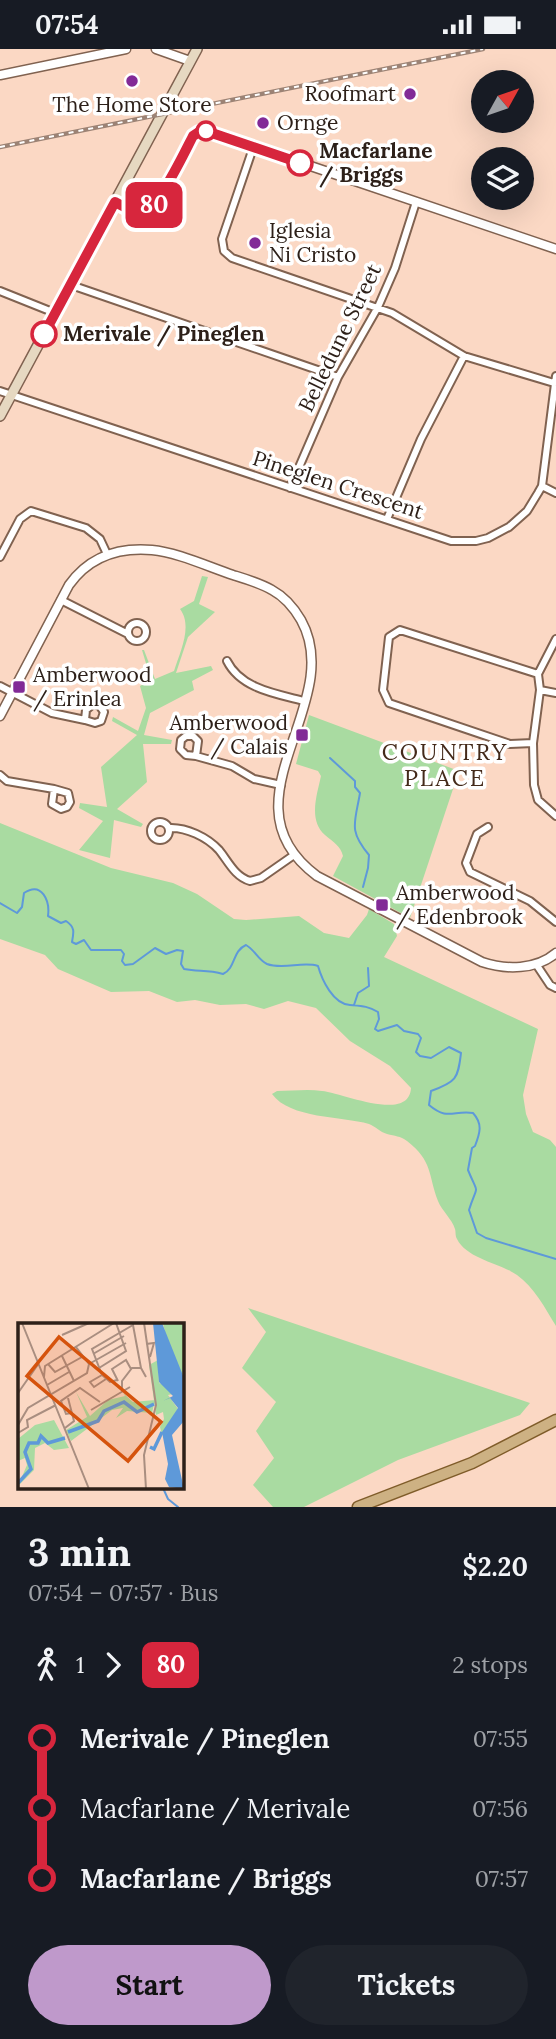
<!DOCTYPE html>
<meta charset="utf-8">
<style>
:root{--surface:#171b24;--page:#20242c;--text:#f1f3f6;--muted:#9ea1a6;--accent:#bf99cb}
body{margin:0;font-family:Lora,serif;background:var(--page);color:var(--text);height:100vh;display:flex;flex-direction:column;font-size:26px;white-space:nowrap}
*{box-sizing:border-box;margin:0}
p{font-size:23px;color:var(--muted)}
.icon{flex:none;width:38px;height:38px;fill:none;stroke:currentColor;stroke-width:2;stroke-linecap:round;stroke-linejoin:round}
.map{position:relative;height:1458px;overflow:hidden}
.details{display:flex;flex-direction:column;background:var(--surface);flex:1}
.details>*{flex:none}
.badge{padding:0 14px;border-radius:10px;font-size:24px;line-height:46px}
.needle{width:46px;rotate:50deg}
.buttons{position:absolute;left:471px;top:21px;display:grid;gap:14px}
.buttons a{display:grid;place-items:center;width:63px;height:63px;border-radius:50%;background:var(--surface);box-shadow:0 7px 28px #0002;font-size:35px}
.map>.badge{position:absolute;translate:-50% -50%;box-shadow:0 0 0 4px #fff}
.legs{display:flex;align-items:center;gap:10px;height:77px;padding:0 28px;font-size:23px}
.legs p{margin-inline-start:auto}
.summary{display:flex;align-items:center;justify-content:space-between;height:119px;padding:0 28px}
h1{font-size:38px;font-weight:700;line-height:52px}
.cta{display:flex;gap:14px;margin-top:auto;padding:14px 28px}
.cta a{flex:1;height:80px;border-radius:42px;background:var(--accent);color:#111;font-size:28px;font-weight:700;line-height:80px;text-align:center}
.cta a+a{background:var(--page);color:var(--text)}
ul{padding:0 28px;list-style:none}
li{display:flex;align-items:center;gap:24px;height:70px;font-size:26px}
li i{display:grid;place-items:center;width:10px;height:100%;margin:0 9px;background:currentColor}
li i::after{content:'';width:18px;height:18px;margin:-9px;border:5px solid;border-radius:50%;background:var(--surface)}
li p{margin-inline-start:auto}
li:first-child i{background:linear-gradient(#0000 50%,currentColor 0)}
li:last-child i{background:linear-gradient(currentColor 50%,#0000 0)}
.status{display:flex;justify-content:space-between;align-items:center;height:49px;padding:0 35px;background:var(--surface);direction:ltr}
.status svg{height:19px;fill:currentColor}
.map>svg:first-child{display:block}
.green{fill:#a9dba1}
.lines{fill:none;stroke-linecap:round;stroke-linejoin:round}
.stream{stroke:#5e99d9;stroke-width:2}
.minor-casing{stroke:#806250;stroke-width:10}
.tertiary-casing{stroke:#806250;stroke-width:11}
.secondary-casing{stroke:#806250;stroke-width:12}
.primary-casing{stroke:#7f5c29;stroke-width:13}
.minor{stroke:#fff;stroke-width:6}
.tertiary{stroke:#fff;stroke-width:8}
.secondary{stroke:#e6d8c1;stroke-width:9}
.primary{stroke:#cdb183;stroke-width:10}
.rail-casing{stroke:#9c8375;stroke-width:4.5}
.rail{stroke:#fff;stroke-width:2;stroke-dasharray:5;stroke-linecap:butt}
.line-1-casing{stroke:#fff;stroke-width:16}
.line-1{stroke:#d7263d;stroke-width:10}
.poi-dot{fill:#822a97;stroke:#fff;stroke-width:2.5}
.stop-1-dot{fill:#fff;stroke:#d7263d;stroke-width:3.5}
.labels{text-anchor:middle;stroke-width:7;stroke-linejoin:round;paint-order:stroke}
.poi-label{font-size:21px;fill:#2d2019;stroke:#fff;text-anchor:start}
.stop-label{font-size:21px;font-weight:bold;fill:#2d2019;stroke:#fff;text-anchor:start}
.street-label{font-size:21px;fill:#2d2019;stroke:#fff}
.neighbourhood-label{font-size:23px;letter-spacing:2px;fill:#442a1a;stroke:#fff}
.inset-river{fill:none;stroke:#5e99d9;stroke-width:3.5}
.inset-road{fill:none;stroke:#a98e80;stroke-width:2}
.view{fill:#d5530d;fill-opacity:0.15;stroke:#d5530d;stroke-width:3.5}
.inset-edge{fill:none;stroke:#2d2019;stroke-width:3.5}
</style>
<div class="status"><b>07:54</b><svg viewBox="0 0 49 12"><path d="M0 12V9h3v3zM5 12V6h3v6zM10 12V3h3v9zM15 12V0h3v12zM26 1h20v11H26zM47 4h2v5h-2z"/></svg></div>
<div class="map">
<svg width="556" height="1458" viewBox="0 0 556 1458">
<rect width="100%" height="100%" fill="#fbd8c4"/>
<path class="green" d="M202,527L208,528L199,555L215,563L188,588L176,624L211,617L213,621L192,632L194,641L150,664L144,686L172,691L171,695H143L147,733L117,760L143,775L141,778L114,771L110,809L79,801L103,772L79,759L80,754L107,758L101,718L137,686L112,672L113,668L138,682L146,659L140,637L151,631L142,601H144L155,630L174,622C180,603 193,577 180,560L194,552Z
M309,666L459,722L410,869L333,827L343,807C340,796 334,794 325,786C308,771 317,746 321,727L318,722L296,715Z
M0,774L111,819L173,834L197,845L234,870L246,871L299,867L324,884L349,889L367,866L369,860L394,875L397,887L384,908L538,980L523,1046L526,1065L533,1083L550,1091L556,1098V1277C545,1259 534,1238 517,1226C500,1214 467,1210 457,1190C455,1187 456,1183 455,1180C452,1170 442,1162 438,1152C428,1126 433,1112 407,1092C400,1087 395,1087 387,1085C380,1083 375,1077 369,1075C342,1067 290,1070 272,1045L277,1042C292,1042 308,1040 322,1042C343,1044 409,1074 411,1039L390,1017L350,992L316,959L288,952L264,960L246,955L220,956L195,951L177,953L149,942L111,943L58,920L45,906L0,890Z
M248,1259L530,1354L520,1366L398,1411L304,1458H273L253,1436L274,1409L256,1382L276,1353L242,1319L266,1283Z"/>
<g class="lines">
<path class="stream" d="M330,709L355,732V738L360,744C355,774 348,781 369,806L368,819L363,838
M0,854L17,864L22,858L24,844C42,832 50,852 48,867L61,874L66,872C75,878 74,883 72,893L76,895L84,891L91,901H121L124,905L122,912L125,916L133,915L155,899L166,905L177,901L183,902L181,915L184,920C199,923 207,920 223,925C236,919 232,902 246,896C255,901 258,911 267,915C283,921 303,912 318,917C322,931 333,955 350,956C362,957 368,957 378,963L379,970L375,980L378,982L397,976L404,982L418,985L421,989L416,1003L420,1007L431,1009L449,998L461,1004C458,1030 456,1033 431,1042L429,1056C448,1072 453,1061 473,1064C483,1075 480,1084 475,1097L472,1099L468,1121C479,1148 478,1133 469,1161L477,1184L486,1189L556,1210
M354,956L358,944L369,937L368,919
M163,1439L168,1450L178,1458"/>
<defs>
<path id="minor" d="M253,99L222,190L224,202L232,209L392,264L464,307L554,334
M71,236L338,328
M0,242L55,264
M0,342L451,492H476L488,489L509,478L527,462L538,444L542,437L556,327
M542,437L556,444
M290,439L338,328L378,258L395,219L416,153
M387,470L421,390L464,307
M0,508L20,470L31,462L86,479L100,490L107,505
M61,551L128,585
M128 583a9 9 0 1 1 18 0a9 9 0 1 1-18 0Z
M556,590L538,625L540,641L533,694L534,736L538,751L556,767
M227,612C241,640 277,645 304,652
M0,637L52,664L85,671
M540,641L556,644
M93,655L99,656L104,663L101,672L95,674L85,671L86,661Z
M186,687H193L198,692L196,707L186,706L180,700L181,691Z
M533,694L510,695L389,654L383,641L389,588L400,581L538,625
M196,707L232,717L254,730L281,736
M0,726L7,732L54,740
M54,740L68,744L70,753L67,758L61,760L52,755Z
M151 782a9 9 0 1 1 18 0a9 9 0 1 1-18 0Z
M488,778L477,785L466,814L470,823L530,852L556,873
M169,779C186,778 207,788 219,801C228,812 235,828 250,832L261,829L294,806
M536,915L550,936L556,939"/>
<path id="tertiary" d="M156,0L190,12
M0,26L126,0
M115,153C124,157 137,167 146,162C159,157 186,102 193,87L199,83L207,82L556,200
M0,667L69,536C89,508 117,498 152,501C176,503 209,518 233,526C246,530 260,534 272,541C285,548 294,559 301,571C348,655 217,753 317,827L482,913C506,921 536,921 556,904"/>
<path id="secondary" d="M0,367L197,0"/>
<path id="primary" d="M358,1458L472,1414L556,1371"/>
</defs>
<use href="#minor" class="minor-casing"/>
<use href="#tertiary" class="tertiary-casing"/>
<use href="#secondary" class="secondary-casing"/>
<use href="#primary" class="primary-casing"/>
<use href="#minor" class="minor"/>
<use href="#tertiary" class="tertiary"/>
<use href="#secondary" class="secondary"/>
<use href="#primary" class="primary"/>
<defs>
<path id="rail" d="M0,98L483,0"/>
</defs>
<use href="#rail" class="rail-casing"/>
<use href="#rail" class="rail"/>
</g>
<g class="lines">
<defs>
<path id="line-1" d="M44,285L115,153C123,157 133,164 141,163C157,163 185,102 193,87L199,83L206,82L300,114"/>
</defs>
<use href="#line-1" class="line-1-casing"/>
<use href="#line-1" class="line-1"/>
</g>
<g class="poi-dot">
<circle cx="132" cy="32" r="7"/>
<circle cx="410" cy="45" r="7"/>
<circle cx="263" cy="74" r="7"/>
<circle cx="255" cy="194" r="7"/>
<rect x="12" y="631" width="14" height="14" rx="3.5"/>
<rect x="295" y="679" width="14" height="14" rx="3.5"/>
<rect x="375" y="849" width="14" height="14" rx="3.5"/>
</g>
<g class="stop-1-dot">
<circle cx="206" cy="82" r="9"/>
<circle cx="300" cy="114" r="12"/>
<circle cx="44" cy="285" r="12"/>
</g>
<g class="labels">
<g class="poi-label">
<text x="396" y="52" text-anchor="end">Roofmart</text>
<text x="132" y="63" text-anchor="middle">The Home Store</text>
<text x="277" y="81">Ornge</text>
<text x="269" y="189">Iglesia<tspan x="269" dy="24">Ni Cristo</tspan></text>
<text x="33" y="633">Amberwood<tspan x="33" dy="24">/ Erinlea</tspan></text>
<text x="288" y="681" text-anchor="end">Amberwood<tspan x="288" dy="24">/ Calais</tspan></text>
<text x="396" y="851">Amberwood<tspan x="396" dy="24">/ Edenbrook</tspan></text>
</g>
<g class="stop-label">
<text x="319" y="109">Macfarlane<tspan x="319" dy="24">/ Briggs</tspan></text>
<text x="63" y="292">Merivale / Pineglen</text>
</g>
<g class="street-label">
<text transform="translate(340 289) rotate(-64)" y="7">Belledune Street</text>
<text transform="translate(338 436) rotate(18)" y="7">Pineglen Crescent</text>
</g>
<g class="neighbourhood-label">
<text x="445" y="711">COUNTRY<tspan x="445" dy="26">PLACE</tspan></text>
</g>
</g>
<g transform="translate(18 1274)">
<rect width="166" height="166" fill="#fbd8c4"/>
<path d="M145,0H166V55L150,23ZM140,37L141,60L164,69L150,72L160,86L144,112L142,104L146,96L145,89L138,92L131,42ZM58,69L72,93L90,77L107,73L105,70L115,79L137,77L134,90L109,88L98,95L105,85L94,87L53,118L48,107L69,94ZM36,97L51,125L36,127L27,120L17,125L16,147L0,163L9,142L7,135L0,138V116L17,102Z" fill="#a9dba1"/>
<path d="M135,0H144L166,55V98L154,112L166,166L151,164L147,156L150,141L144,109L160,85L152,75L145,78L155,73L141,59Z" fill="#5e99d9"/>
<path class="inset-river" d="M50,109L80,98L86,88L106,79L119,89L136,81M132,124L136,126L144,109M0,160L13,146L7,129L11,120H20L23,113L30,120L47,115"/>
<path class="inset-road" d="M4,0L71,166M126,0L138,82L126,132L128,166M44,12L71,0M128,21L136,20L132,34M58,24L71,41M75,31L106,13M44,33L56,58M30,41L37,49L64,34M71,41L108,20M81,45L108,28L98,0M84,52L72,59L76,64L88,56M26,54L27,43L96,0M99,57L92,59L84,52L74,26L115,2L123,45M100,58L94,46L108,37L113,46M29,62L51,49M104,69V58L114,45H123L128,54M0,70L21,40M73,87L112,64M54,90L48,91L43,78L62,65L82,79M0,102L10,85L69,50L71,41M47,105L56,98L50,75M0,110L10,104L9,97L38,82"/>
<path class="view" d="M41,14L143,99L110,138L9,53Z"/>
<rect width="166" height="166" class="inset-edge"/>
</g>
</svg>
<div class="buttons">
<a><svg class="needle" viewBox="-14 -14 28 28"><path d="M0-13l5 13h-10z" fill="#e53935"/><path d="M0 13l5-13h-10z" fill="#9ea1a6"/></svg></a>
<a><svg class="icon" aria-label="layers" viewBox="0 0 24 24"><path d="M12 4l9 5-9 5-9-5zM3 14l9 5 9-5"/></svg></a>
</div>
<b class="badge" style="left:154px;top:156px;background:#d7263d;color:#fff">80</b>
</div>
<section class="details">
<div class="summary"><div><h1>3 min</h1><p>07:54 – 07:57 · Bus</p></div><b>$2.20</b></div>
<div class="legs"><svg class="icon" aria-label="walk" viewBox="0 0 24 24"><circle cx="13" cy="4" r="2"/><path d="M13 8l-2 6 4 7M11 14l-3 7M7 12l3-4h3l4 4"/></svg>1<svg class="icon" aria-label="forward" viewBox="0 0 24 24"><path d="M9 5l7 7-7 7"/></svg><b class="badge" style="background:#d7263d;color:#fff">80</b><p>2 stops</p></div>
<ul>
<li><i style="color:#d7263d"></i><b>Merivale / Pineglen</b><p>07:55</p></li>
<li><i style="color:#d7263d"></i><span>Macfarlane / Merivale</span><p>07:56</p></li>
<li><i style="color:#d7263d"></i><b>Macfarlane / Briggs</b><p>07:57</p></li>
</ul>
<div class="cta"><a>Start</a><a>Tickets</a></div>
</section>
